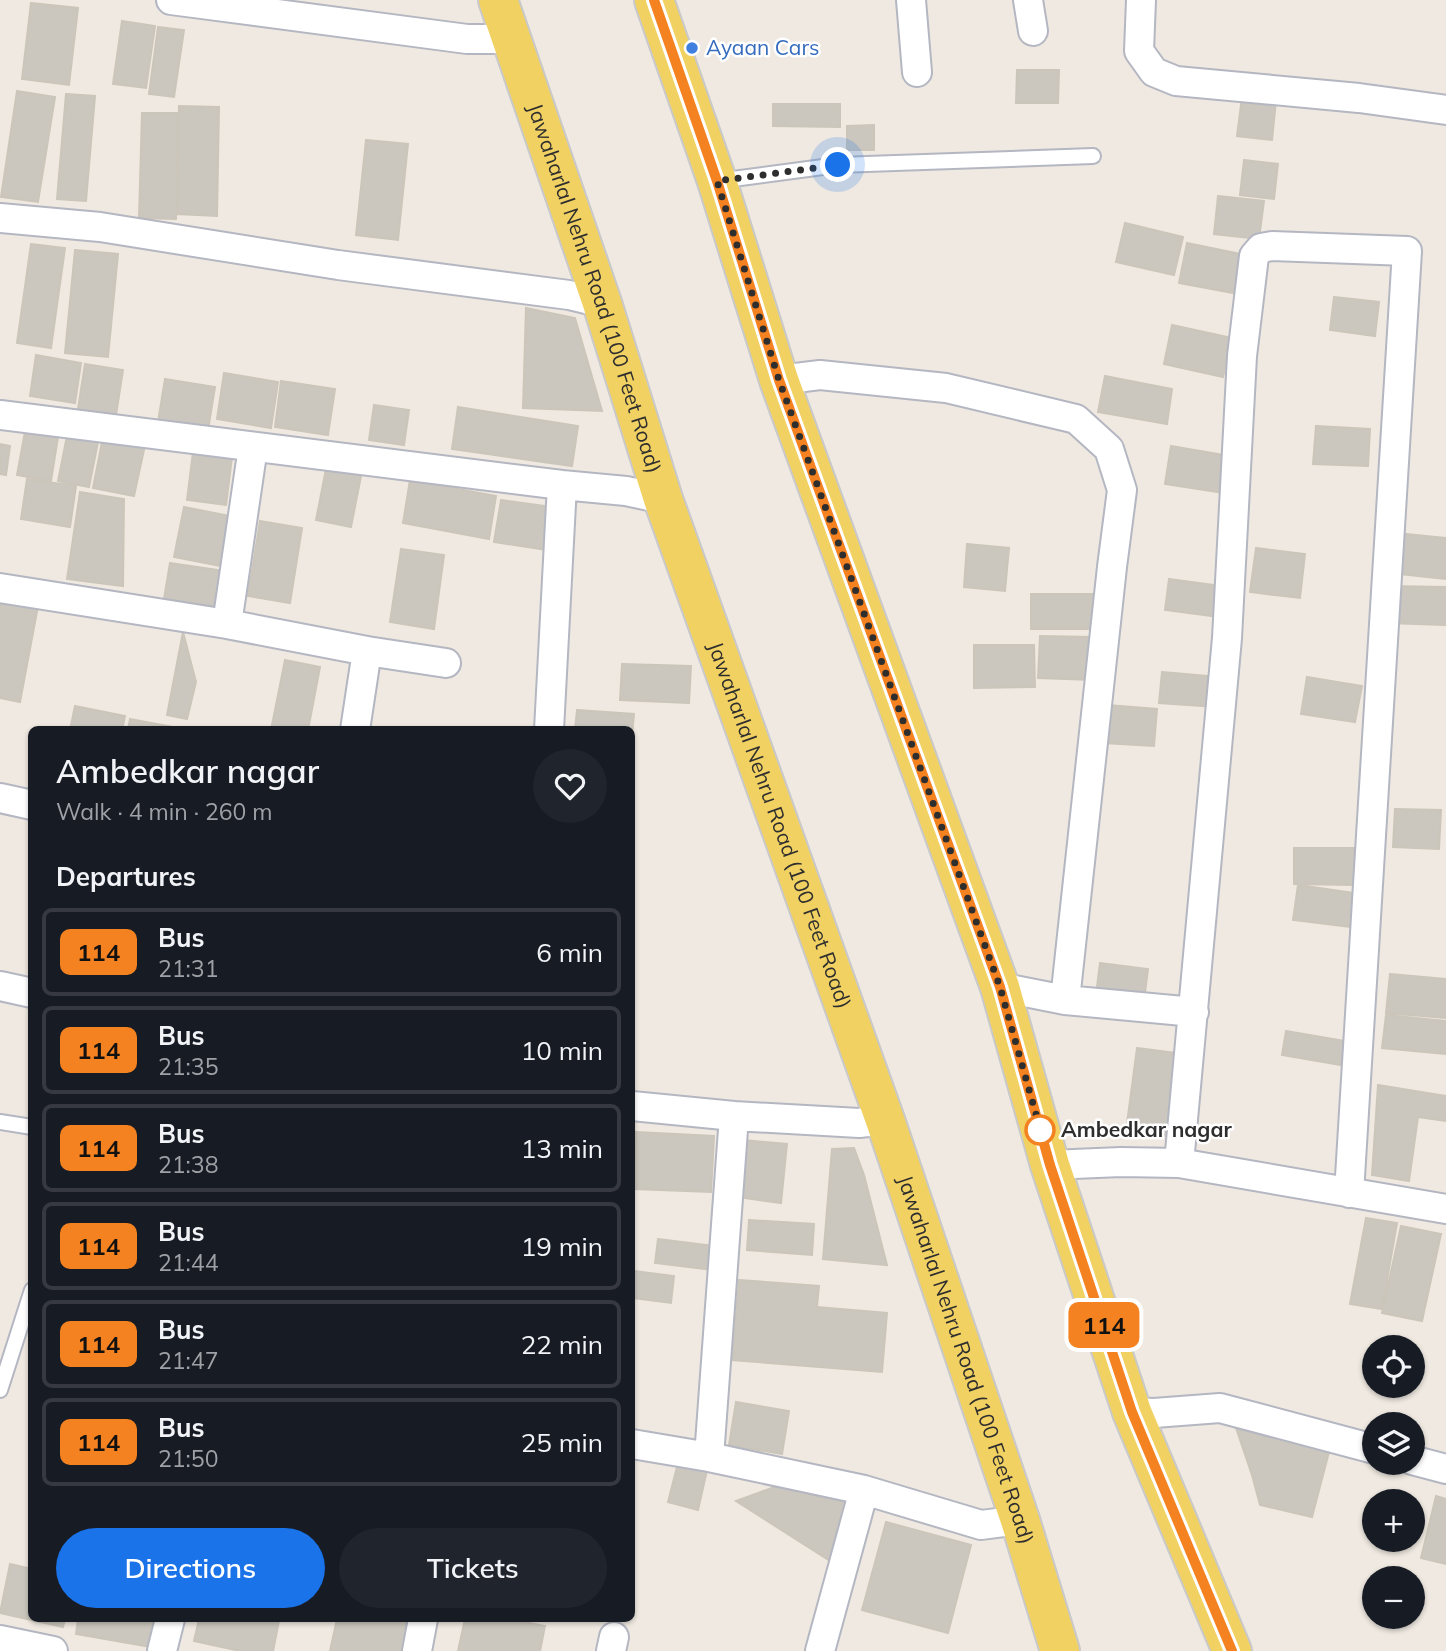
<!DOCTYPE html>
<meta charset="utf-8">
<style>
:root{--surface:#171b24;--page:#20242c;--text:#f1f3f6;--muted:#9ea1a6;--line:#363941;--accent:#1a73e8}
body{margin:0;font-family:Mulish,sans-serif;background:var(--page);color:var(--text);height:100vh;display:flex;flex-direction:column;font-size:26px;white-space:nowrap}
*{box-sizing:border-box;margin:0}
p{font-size:23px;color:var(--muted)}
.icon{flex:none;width:38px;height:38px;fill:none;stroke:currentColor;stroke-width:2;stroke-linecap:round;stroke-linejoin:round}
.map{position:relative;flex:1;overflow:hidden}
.drawer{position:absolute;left:28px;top:726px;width:607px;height:896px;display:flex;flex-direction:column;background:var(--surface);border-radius:10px;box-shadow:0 2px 5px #0004}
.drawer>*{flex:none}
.badge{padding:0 14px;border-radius:10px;font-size:24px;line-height:46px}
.tools{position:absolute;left:1362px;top:1335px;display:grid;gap:14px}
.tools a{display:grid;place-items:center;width:63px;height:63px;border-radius:50%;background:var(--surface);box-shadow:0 2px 5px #0004;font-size:35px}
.you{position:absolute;width:35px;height:35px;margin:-18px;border:5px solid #fff;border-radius:50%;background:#1a73e8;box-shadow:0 0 0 10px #1a73e833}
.map>.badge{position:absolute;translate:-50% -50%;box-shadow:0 0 0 4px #fff}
h2{padding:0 28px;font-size:26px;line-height:63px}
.round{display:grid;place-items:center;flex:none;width:74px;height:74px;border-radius:37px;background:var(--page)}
.headline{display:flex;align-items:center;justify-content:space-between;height:119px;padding:0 28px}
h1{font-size:33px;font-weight:600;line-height:52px}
.cta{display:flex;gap:14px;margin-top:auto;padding:14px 28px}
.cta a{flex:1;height:80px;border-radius:42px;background:var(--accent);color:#fff;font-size:28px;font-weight:600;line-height:80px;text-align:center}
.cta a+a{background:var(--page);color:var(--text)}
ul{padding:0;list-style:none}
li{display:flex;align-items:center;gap:21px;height:88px;margin:0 14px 10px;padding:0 14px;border:4px solid var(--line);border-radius:10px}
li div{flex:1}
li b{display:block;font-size:26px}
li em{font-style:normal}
li .badge{min-width:77px;font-weight:700;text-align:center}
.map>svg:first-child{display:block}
.building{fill:#cbc7bf;stroke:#cbc5ba;stroke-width:2}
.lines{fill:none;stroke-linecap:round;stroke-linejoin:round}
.lane-casing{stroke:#b4b7c1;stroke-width:18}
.street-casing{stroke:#b4b7c1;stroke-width:32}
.primary-casing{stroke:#c9c9c9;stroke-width:42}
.lane{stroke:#fff;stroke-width:14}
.street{stroke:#fff;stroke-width:28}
.primary{stroke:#f2d163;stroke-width:38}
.line-casing{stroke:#fff;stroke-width:16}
.line{stroke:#f58220;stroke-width:10}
.walk{stroke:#2e2e2e;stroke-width:7;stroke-dasharray:0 12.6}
.shop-dot{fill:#3f7fe0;stroke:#fff;stroke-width:2.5}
.stop-dot{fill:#fff;stroke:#f58220;stroke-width:3.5}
.labels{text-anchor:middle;stroke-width:5;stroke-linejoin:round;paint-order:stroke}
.shop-label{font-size:21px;fill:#366cbe;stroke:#fff;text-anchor:start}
.street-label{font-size:21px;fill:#2e2e2e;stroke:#fff}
.stop-label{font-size:21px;font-weight:bold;fill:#2e2e2e;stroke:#fff;text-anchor:start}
</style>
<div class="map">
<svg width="1446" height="1651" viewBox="0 0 1446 1651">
<rect width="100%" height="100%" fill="#efe9e1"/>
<path class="building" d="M31,3L78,8L69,85L22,79Z
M122,21L155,26L146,88L113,84Z
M158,27L184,30L174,97L149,94Z
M1017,70H1059L1058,103H1016Z
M17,91L55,97L38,202L1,197Z
M66,94L95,96L86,201L57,199Z
M1242,97L1276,101L1272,140L1237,136Z
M773,104H840V127L773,126Z
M179,106L219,107L217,216L177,214Z
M142,113H178L176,219L139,218Z
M874,125V150H847V126Z
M366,140L408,144L398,240L356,235Z
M1244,160L1278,164L1274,199L1240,195Z
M1218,196L1264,201L1259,239L1214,234Z
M1125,223L1183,237L1174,275L1116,262Z
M1187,243L1241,254L1233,293L1179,283Z
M31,244L65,248L51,348L17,343Z
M75,250L118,254L108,357L65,353Z
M1334,297L1379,302L1375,336L1330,330Z
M526,308L575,318L602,411L523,408Z
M1172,325L1232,338L1223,377L1164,364Z
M36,355L81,363L75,403L30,396Z
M85,364L123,370L116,415L78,409Z
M224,373L278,382L271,428L217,419Z
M1105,376L1172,389L1167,424L1098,412Z
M165,379L215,387L208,430L158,422Z
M281,381L335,389L328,435L275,427Z
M374,405L409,410L404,445L369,440Z
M458,407L578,426L572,466L452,449Z
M1316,426L1370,429L1368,466L1313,464Z
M68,431L99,437L89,487L58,481Z
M25,432L58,437L51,481L17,475Z
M103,437L145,445L134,496L93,488Z
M0,444L10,446L6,475L0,474Z
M1171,446L1224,455L1218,492L1165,484Z
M193,452L232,457L226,505L187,500Z
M326,469L361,476L351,527L316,520Z
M27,479L76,486L70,527L21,519Z
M410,480L496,496L489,539L403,523Z
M80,492L124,499L123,586L67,579Z
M501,500L553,507L547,550L494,542Z
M184,507L235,517L226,567L174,557Z
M260,521L302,528L290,603L248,596Z
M1396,533L1446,538V579L1391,573Z
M967,544L1009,548L1005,591L964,587Z
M1256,548L1305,554L1300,598L1250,592Z
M401,549L444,555L434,629L390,622Z
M170,563L225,571L219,608L164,599Z
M1169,579L1222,586L1218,617L1165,610Z
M1388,586L1446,587V625L1387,623Z
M1031,594H1095V629H1031Z
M0,599L38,606L20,702L0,698Z
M183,632L196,682L187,719L167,715Z
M1040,636L1093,637L1092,680L1038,678Z
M974,645H1034L1035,687L974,688Z
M285,660L320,667L308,730H271Z
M622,664L691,666L689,703L620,700Z
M1162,672L1218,677L1216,707L1159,703Z
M1307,677L1362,686L1355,722L1301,714Z
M1107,705L1157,709L1154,746L1104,743Z
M75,706L125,716L122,730H70Z
M577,710L634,714L632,736V730H575Z
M130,719L184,729V730H128Z
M1395,809L1441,810L1439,849L1393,847Z
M1294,848H1354V885L1294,884Z
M1298,885L1362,894L1358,928L1293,920Z
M1100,963L1148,969L1144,1001L1096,995Z
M1390,974L1446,979V1018L1386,1013Z
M1386,1015L1446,1021V1054L1382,1048Z
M1286,1031L1345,1041L1341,1065L1282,1055Z
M1137,1048L1177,1053L1166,1136L1126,1131Z
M1378,1085L1446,1096V1121L1418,1117L1409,1181L1372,1175Z
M636,1132L714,1136L711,1192L634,1189Z
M743,1140L787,1144L781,1203L737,1197Z
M854,1148L864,1175L887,1265L823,1259L832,1149Z
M1366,1218L1397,1223L1382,1309L1350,1304Z
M749,1220L814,1224L812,1255L747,1250Z
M1401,1226L1441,1234L1422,1321L1382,1313Z
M658,1239L715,1246L712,1270L655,1263Z
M634,1271L674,1276L671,1303L632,1298Z
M739,1280L819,1286L817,1307L887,1313L882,1372L732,1360Z
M736,1402L789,1411L782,1454L729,1445Z
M1236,1428L1329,1452L1312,1517L1260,1505L1252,1475Z
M679,1459L708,1466L698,1510L668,1502Z
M777,1486L857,1506L841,1568L736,1501Z
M1436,1496L1446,1499V1564L1421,1558Z
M886,1522L971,1545L948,1633L862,1610Z
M10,1564L32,1569V1619H65L63,1627L0,1613Z
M78,1619H156L151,1647L76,1634Z
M199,1619H270L279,1621L273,1651H240L194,1641Z
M337,1619H418L412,1651H330Z
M465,1619H509L545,1626L540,1651H458Z"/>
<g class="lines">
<defs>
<path id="lane" d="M718,181L838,165L1093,156
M0,1122L32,1127
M0,1390L32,1290"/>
<path id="street" d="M171,0L467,39H511
M911,0L917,72
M1028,0L1033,31
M1141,0L1139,51L1154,72L1176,81L1359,98L1446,110
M0,218L100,227L338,265L569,295L602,303
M779,380L820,375L946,388L1076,419L1109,449L1122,490L1112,567L1065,1000L1194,1012
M0,415L562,485L626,491L663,499
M0,588L227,624L367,651L355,730
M227,624L253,447
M367,651L446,663
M549,730L562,485
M0,798L32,805
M0,986L32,993
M1000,987L1065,1000
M632,1106L734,1116L859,1123L885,1120
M1179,1163L1227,638L1242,356L1254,256L1261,248L1272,246L1407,251L1349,1193
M1050,1165L1121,1162L1179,1163L1446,1209
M1132,1412L1154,1413L1220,1408L1374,1449
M632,1444L709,1457L864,1490L981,1525L1020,1520
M709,1457L734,1116
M1412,1460L1446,1469
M0,1640L53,1651
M162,1651L170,1619
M417,1651L423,1619
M611,1651L614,1637
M820,1651L864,1490"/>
<g id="primary">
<path id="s1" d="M498,0L602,303L663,499L885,1120L1020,1520L1060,1651"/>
<path d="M654,0L717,181L779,380L1000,987L1050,1165L1132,1412L1232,1651"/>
</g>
</defs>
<use href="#lane" class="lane-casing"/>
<use href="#street" class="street-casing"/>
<use href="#primary" class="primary-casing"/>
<use href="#lane" class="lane"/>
<use href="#street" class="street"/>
<use href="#primary" class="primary"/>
</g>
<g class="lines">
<defs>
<path id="line" d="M654,0L717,181L779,380L1000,987L1050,1165L1132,1412L1232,1651"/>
</defs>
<use href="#line" class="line-casing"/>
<use href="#line" class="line"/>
<path class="walk" d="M838,165L717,181L779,380L1000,987L1043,1139L1040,1130"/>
</g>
<circle class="shop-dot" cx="692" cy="48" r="7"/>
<circle class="stop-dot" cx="1040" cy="1130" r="14"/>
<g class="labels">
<g class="shop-label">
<text x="706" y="55">Ayaan Cars</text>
</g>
<g class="street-label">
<text dy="7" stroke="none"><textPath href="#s1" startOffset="304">Jawaharlal Nehru Road (100 Feet Road)</textPath></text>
<text dy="7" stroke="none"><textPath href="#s1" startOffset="872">Jawaharlal Nehru Road (100 Feet Road)</textPath></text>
<text dy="7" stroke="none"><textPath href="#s1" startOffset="1438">Jawaharlal Nehru Road (100 Feet Road)</textPath></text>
</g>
<g class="stop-label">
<text x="1061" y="1137">Ambedkar nagar</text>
</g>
</g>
</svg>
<div class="tools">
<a><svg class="icon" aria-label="locate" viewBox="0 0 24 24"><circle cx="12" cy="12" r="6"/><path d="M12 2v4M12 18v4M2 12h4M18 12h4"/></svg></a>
<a><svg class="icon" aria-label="layers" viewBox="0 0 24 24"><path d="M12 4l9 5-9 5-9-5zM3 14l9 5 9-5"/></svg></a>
<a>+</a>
<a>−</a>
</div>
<div class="you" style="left:838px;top:165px"></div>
<b class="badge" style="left:1104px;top:1325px;background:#f58220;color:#111">114</b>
<section class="drawer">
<div class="headline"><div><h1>Ambedkar nagar</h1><p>Walk · 4 min · 260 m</p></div><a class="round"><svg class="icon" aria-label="heart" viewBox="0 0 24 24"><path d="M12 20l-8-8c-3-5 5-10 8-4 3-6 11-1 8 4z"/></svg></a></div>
<h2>Departures</h2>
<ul>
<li><span class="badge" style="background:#f58220;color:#111">114</span><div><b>Bus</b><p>21:31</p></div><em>6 min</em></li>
<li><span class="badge" style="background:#f58220;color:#111">114</span><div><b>Bus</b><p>21:35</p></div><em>10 min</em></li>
<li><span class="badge" style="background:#f58220;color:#111">114</span><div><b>Bus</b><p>21:38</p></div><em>13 min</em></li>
<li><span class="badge" style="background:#f58220;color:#111">114</span><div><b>Bus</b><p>21:44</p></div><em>19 min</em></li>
<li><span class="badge" style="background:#f58220;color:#111">114</span><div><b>Bus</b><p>21:47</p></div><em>22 min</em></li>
<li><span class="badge" style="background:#f58220;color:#111">114</span><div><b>Bus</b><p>21:50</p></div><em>25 min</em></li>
</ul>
<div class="cta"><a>Directions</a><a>Tickets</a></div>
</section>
</div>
